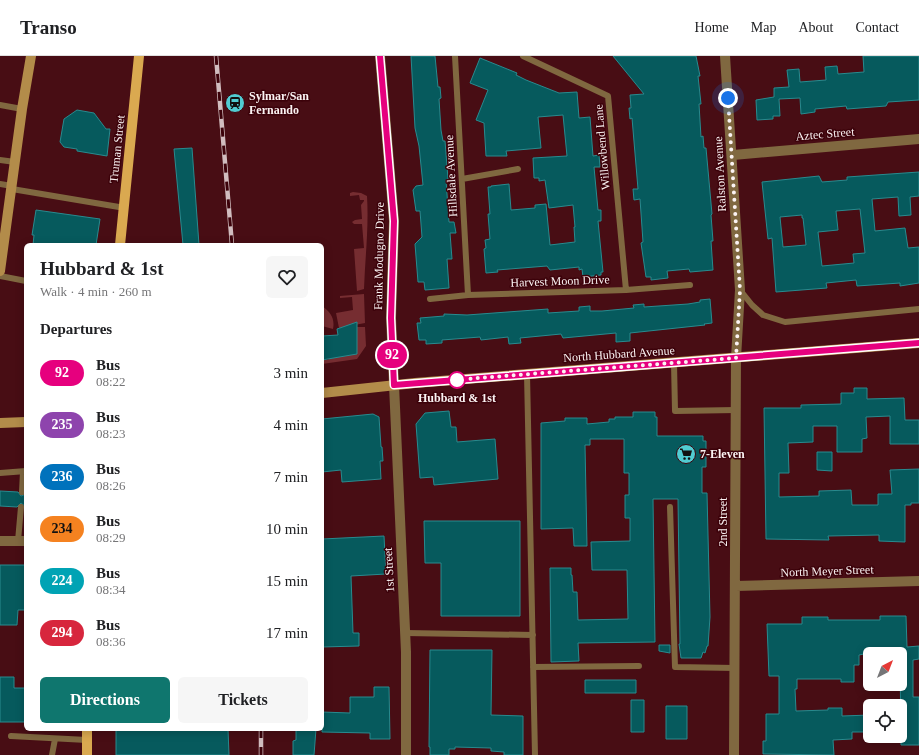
<!DOCTYPE html>
<meta charset="utf-8">
<style>
:root{--surface:#fff;--page:#f6f6f6;--text:#202124;--muted:#757577;--line:#e0e0e0;--accent:#0f766e}
body{margin:0;font-family:Georgia,serif;background:var(--page);color:var(--text);height:100vh;display:flex;flex-direction:column;font-size:15px;white-space:nowrap}
*{box-sizing:border-box;margin:0}
p{font-size:13px;color:var(--muted)}
.icon{flex:none;width:22px;height:22px;fill:none;stroke:currentColor;stroke-width:2;stroke-linecap:round;stroke-linejoin:round}
.map{position:relative;flex:1;overflow:hidden}
.drawer{position:absolute;left:24px;top:187px;width:300px;height:488px;display:flex;flex-direction:column;background:var(--surface);border-radius:6px;box-shadow:0 2px 10px #0003}
.drawer>*{flex:none}
.badge{padding:0 8px;border-radius:13px;font-size:14px;line-height:26px}
.needle{width:26px;rotate:42deg}
.buttons{position:absolute;left:863px;top:591px;display:grid;gap:8px}
.buttons a{display:grid;place-items:center;width:44px;height:44px;border-radius:6px;background:var(--surface);box-shadow:0 2px 10px #0003;font-size:20px}
.you{position:absolute;width:20px;height:20px;margin:-10px;border:3px solid #fff;border-radius:50%;background:#1a73e8;box-shadow:0 0 0 6px #1a73e833}
.map>.badge{position:absolute;translate:-50% -50%;box-shadow:0 0 0 2px #fff}
h2{padding:0 16px;font-size:15px;line-height:36px}
.round{display:grid;place-items:center;flex:none;width:42px;height:42px;border-radius:6px;background:var(--page)}
.summary{display:flex;align-items:center;justify-content:space-between;height:68px;padding:0 16px}
h1{font-size:19px;font-weight:600;line-height:30px}
.primary-button{display:flex;gap:8px;margin-top:auto;padding:8px 16px}
.primary-button a{flex:1;height:46px;border-radius:6px;background:var(--accent);color:#fff;font-size:16px;font-weight:600;line-height:46px;text-align:center}
.primary-button a+a{background:var(--page);color:var(--text)}
ul{padding:0;list-style:none}
li{display:flex;align-items:center;gap:12px;height:52px;padding:0 16px}
li div{flex:1}
li b{display:block;font-size:15px}
li em{font-style:normal}
li .badge{min-width:44px;font-weight:700;text-align:center}
header{display:flex;align-items:center;gap:24px;box-sizing:border-box;height:56px;padding:0 20px;background:var(--surface);border-bottom:1px solid var(--line)}
header strong{font-size:19px}
nav{display:flex;gap:22px;margin-inline-start:auto;font-size:14px}
.map>svg:first-child{display:block}
.green{fill:#762d31}
.building{fill:#065a5d;stroke:#288b8f;fill-rule:evenodd}
.lines{fill:none;stroke-linecap:round;stroke-linejoin:round}
.service{stroke:#806840;stroke-width:6}
.minor{stroke:#806840;stroke-width:10}
.secondary{stroke:#b38c4a;stroke-width:10}
.primary{stroke:#daa950;stroke-width:10}
.rail-casing{stroke:#d1bdbf;stroke-width:4.5}
.rail{stroke:#3c020a;stroke-width:3;stroke-dasharray:9;stroke-linecap:butt}
.line-casing{stroke:#fff;stroke-width:9}
.line{stroke:#e6007e;stroke-width:6}
.walk{stroke:#fbf3f3;stroke-width:4;stroke-dasharray:0 7.2}
.stop-dot{fill:#fff;stroke:#e6007e;stroke-width:2}
.labels{text-anchor:middle;stroke-width:3;stroke-linejoin:round;paint-order:stroke}
.poi-label{font-size:12px;font-weight:bold;fill:#fbf3f3;stroke:#3c020a;text-anchor:start}
.street-label{font-size:12px;fill:#fbf3f3;stroke:#3c020a}
.stop-label{font-size:12px;font-weight:bold;fill:#fbf3f3;stroke:#3c020a}
</style>
<header>
<strong>Transo</strong>
<nav><a>Home</a><a>Map</a><a>About</a><a>Contact</a></nav>
</header>
<div class="map">
<svg width="919" height="699" viewBox="0 0 919 699">
<rect width="100%" height="100%" fill="#480d14"/>
<path class="green" d="M353,136L361,137L367,140C369,172 365,202 364,233L357,235L354,193L364,192L362,168H354L352,166L355,164L362,163L361,149L364,145V144H360L359,139L350,140V137Z
M364,238L365,267L339,272L336,257L353,254L352,241L340,242V240Z
M322,250C331,256 335,263 333,273L322,270Z
M355,271H365L366,290L357,303L322,308V304H328Z"/>
<path class="building" d="M411,0H435L438,31H440L441,42L439,43L441,74L443,85H445L448,123L446,124L449,166H454L456,177H450L452,203H447L449,232L425,234L424,226H418L415,188L422,181L420,155H416L413,134L416,130L423,129L419,90L415,72Z
M613,0H696L700,20H698L701,48H699L701,81L703,80L704,92H706L712,158L711,159L713,185H711L713,214L690,216L689,213L667,215L668,222L651,224V221H646L641,187L643,186L640,143L634,144L633,133H638L632,62L630,63L629,52H631L630,39L644,38Z
M863,0H919V44L888,46L886,50L847,53L846,50L815,53V56L801,58L800,42L779,43L780,60H773V63L757,64L756,44L774,41V32L789,31L787,14L799,13L800,26L826,24L825,11L837,10L838,18L864,16Z
M480,2L517,17L516,19L526,24L559,37L577,36L579,62L590,61L593,100L599,99L600,111H594L598,154H601V165H598L603,216H601V219L583,221L582,213L579,214V211L550,214L547,210L497,214L498,216L486,217L484,193L486,192L485,184L490,183L488,158H490L488,131H491V130L509,128L511,154L535,152V149L546,148L550,189L575,186L574,171H575L573,149L549,152L545,124L539,125V122H534L533,102L567,100L563,59L538,61L541,92L506,95L507,100H486L484,67L476,64L488,34L470,27Z
M77,54L94,57L106,73H110L107,100L77,95V93L64,91L60,86L64,63Z
M192,92L199,189H183L174,93Z
M919,116V140L910,141L911,159L899,160L898,141L872,143L875,175L905,172L908,192L919,191V227L900,230V227L857,230L856,224L826,227L827,232L776,236L772,182L768,183L762,126L819,120L822,126L847,124V121ZM860,153L865,197L853,198L854,207L822,210L818,176L838,174L836,155ZM802,159V162H803L806,189L783,191L780,161Z
M36,154L100,163L96,189H33L34,179H32Z
M710,243L712,267L704,268L705,269L630,277V285L616,286V277L563,282L561,278L520,282L521,287L509,288L508,281L481,284L480,281L442,284V287L426,288V284H419L417,267H421L420,262L444,260V258L467,259L548,253V257L579,255V251L590,250V255H602L634,252L633,249L644,248V251L688,248L700,246V244Z
M357,266V298L322,304V280L338,279L337,273Z
M854,332H867V343L904,342L905,364H919V388H890V360L866,361L867,382L862,383V396H837V370H813V386L788,387L789,417H779V441L819,440V435L851,434L852,449H878V438H892L890,414L919,413V447H911V449H905V486L879,485V479L828,480L829,484L766,483L764,352H801V349L841,348V337H854Z
M449,355L451,371H456L457,386L495,383L498,423L434,429L433,421L420,422L416,368L425,357Z
M633,356H655V361H657V380H703V385H706V411H702V437H707L710,561L708,590H707L705,597L703,596L701,602H681L679,588H680L678,443H653L655,586L578,587L579,605L551,606L550,512H571V519H572L573,536H577L578,564L628,563L627,514H592L591,486L630,485V462H625V439H629V417H624V383H590V389H585L587,490H574L573,472L541,473V367L565,365V362H587V368L609,366V363H615V361H633Z
M373,358L379,361L381,391H382L383,405H380L381,423L342,426L341,414L322,416V363Z
M817,396H832V415L817,414Z
M0,435L18,436L21,440L26,438V451L21,447L17,451L0,450Z
M424,465H520V560H441V507H425Z
M384,480L386,518L351,520L353,577H359V590L322,591V483Z
M0,509H26V554H18L17,569H0Z
M880,560H906L907,591L919,590V603L913,604V641H919V689H901L900,598H864L859,599V609H854V626H841V623H797V633H795L796,655L828,654V652H842V660L870,659V676H852V683L833,684L834,699L763,698V685H766V658H779V620H769L767,568H802V561H828V564H880Z
M659,589H670V597L659,595Z
M430,594H492L491,659L523,660V699H504V696L491,695V692L455,691V693H449V699H430V691H429Z
M0,621H14V632H26V666H0Z
M585,624H636V637H585Z
M374,631H389L390,683H370V677L322,676V656L350,657V641H374Z
M631,644H644V676H631Z
M666,650H687V683H666Z
M116,673H228L229,699H116Z
M296,673H316L314,699H293V685L296,684Z"/>
<g class="lines">
<path class="service" d="M455,0L468,239
M523,0L608,40L626,234
M0,49L22,53
M0,104L15,106
M462,123L518,113
M0,128L12,130
M12,133L125,152
M0,220L26,225
M740,234L752,249L763,259L785,266L919,253
M430,243L468,239L626,234L690,229
M674,307L675,355L736,354
M527,318L535,699
M0,417L26,415
M22,436L23,416
M670,451L675,611L735,612
M18,485L21,451
M405,577L533,579
M533,611L639,610
M11,680L87,684
M52,699L55,683"/>
<path class="minor" d="M380,0L394,165L391,262L406,596V699
M725,0L740,234L736,302L734,699
M733,99L919,83
M0,485H26
M736,530L919,525"/>
<path class="secondary" d="M0,215L22,53L31,0
M322,337L415,327L919,287
M0,367L26,366"/>
<path class="primary" d="M120,189L139,0
M87,699V673"/>
<defs>
<path id="rail" d="M216,0L232,189
M261,673V699"/>
</defs>
<use href="#rail" class="rail-casing"/>
<use href="#rail" class="rail"/>
</g>
<g class="lines">
<defs>
<path id="line" d="M380,0L394,165L391,262L394,329L919,287"/>
</defs>
<use href="#line" class="line-casing"/>
<use href="#line" class="line"/>
<path class="walk" d="M457,324H453L736,302L740,234L728,42"/>
</g>
<defs>
<symbol id="station-disc" viewBox="-11 -11 22 22"><circle r="9.5" fill="#51ccd2" stroke="#3c020a"/><path d="M-3-6H3Q5-6 5-4V2Q5 4 3 4L4.5 6H3L1.5 4h-3L-3 6H-4.5L-3 4Q-5 4-5 2V-4Q-5-6-3-6ZM-3.5-4v3h7v-3ZM-3.5 1v1.5H-2V1ZM2 1v1.5H3.5V1Z" fill="#111"/></symbol>
<symbol id="supermarket-disc" viewBox="-11 -11 22 22"><circle r="9.5" fill="#51ccd2" stroke="#3c020a"/><path d="M-6-5.5h2.5l.6 2H6L4.5 2H-2.5L-4.4-4H-6ZM-1.5 3.2a1.3 1.3 0 1 0 .1 0ZM3 3.2a1.3 1.3 0 1 0 .1 0Z" fill="#111"/></symbol>
</defs>
<g fill-rule="evenodd">
<use href="#station-disc" x="224" y="36" width="22" height="22"/>
<use href="#supermarket-disc" x="675" y="387" width="22" height="22"/>
</g>
<circle class="stop-dot" cx="457" cy="324" r="8"/>
<g class="labels">
<g class="poi-label">
<text x="249" y="44">Sylmar/San<tspan x="249" dy="14">Fernando</tspan></text>
<text x="700" y="402">7-Eleven</text>
</g>
<g class="street-label">
<text transform="translate(825 78) rotate(-5)" y="4">Aztec Street</text>
<text transform="translate(602 91) rotate(-95)" y="4">Willowbend Lane</text>
<text transform="translate(117 93) rotate(-84)" y="4">Truman Street</text>
<text transform="translate(720 118) rotate(-93)" y="4">Ralston Avenue</text>
<text transform="translate(451 120) rotate(-93)" y="4">Hillsdale Avenue</text>
<text transform="translate(379 200) rotate(-89)" y="4">Frank Modugno Drive</text>
<text transform="translate(560 225) rotate(-2)" y="4">Harvest Moon Drive</text>
<text transform="translate(619 298) rotate(-4)" y="4">North Hubbard Avenue</text>
<text transform="translate(723 466) rotate(-90)" y="4">2nd Street</text>
<text transform="translate(389 514) rotate(-93)" y="4">1st Street</text>
<text transform="translate(827 515) rotate(-2)" y="4">North Meyer Street</text>
</g>
<g class="stop-label">
<text x="457" y="346">Hubbard &amp; 1st</text>
</g>
</g>
</svg>
<div class="buttons">
<a><svg class="needle" viewBox="-14 -14 28 28"><path d="M0-13l5 13h-10z" fill="#e53935"/><path d="M0 13l5-13h-10z" fill="#757577"/></svg></a>
<a><svg class="icon" aria-label="locate" viewBox="0 0 24 24"><circle cx="12" cy="12" r="6"/><path d="M12 2v4M12 18v4M2 12h4M18 12h4"/></svg></a>
</div>
<div class="you" style="left:728px;top:42px"></div>
<b class="badge" style="left:392px;top:299px;background:#e6007e;color:#fff">92</b>
<section class="drawer">
<div class="summary"><div><h1>Hubbard &amp; 1st</h1><p>Walk · 4 min · 260 m</p></div><a class="round"><svg class="icon" aria-label="heart" viewBox="0 0 24 24"><path d="M12 20l-8-8c-3-5 5-10 8-4 3-6 11-1 8 4z"/></svg></a></div>
<h2>Departures</h2>
<ul>
<li><span class="badge" style="background:#e6007e;color:#fff">92</span><div><b>Bus</b><p>08:22</p></div><em>3 min</em></li>
<li><span class="badge" style="background:#8e44ad;color:#fff">235</span><div><b>Bus</b><p>08:23</p></div><em>4 min</em></li>
<li><span class="badge" style="background:#0072bc;color:#fff">236</span><div><b>Bus</b><p>08:26</p></div><em>7 min</em></li>
<li><span class="badge" style="background:#f58220;color:#111">234</span><div><b>Bus</b><p>08:29</p></div><em>10 min</em></li>
<li><span class="badge" style="background:#00a3b4;color:#fff">224</span><div><b>Bus</b><p>08:34</p></div><em>15 min</em></li>
<li><span class="badge" style="background:#d7263d;color:#fff">294</span><div><b>Bus</b><p>08:36</p></div><em>17 min</em></li>
</ul>
<div class="primary-button"><a>Directions</a><a>Tickets</a></div>
</section>
</div>
